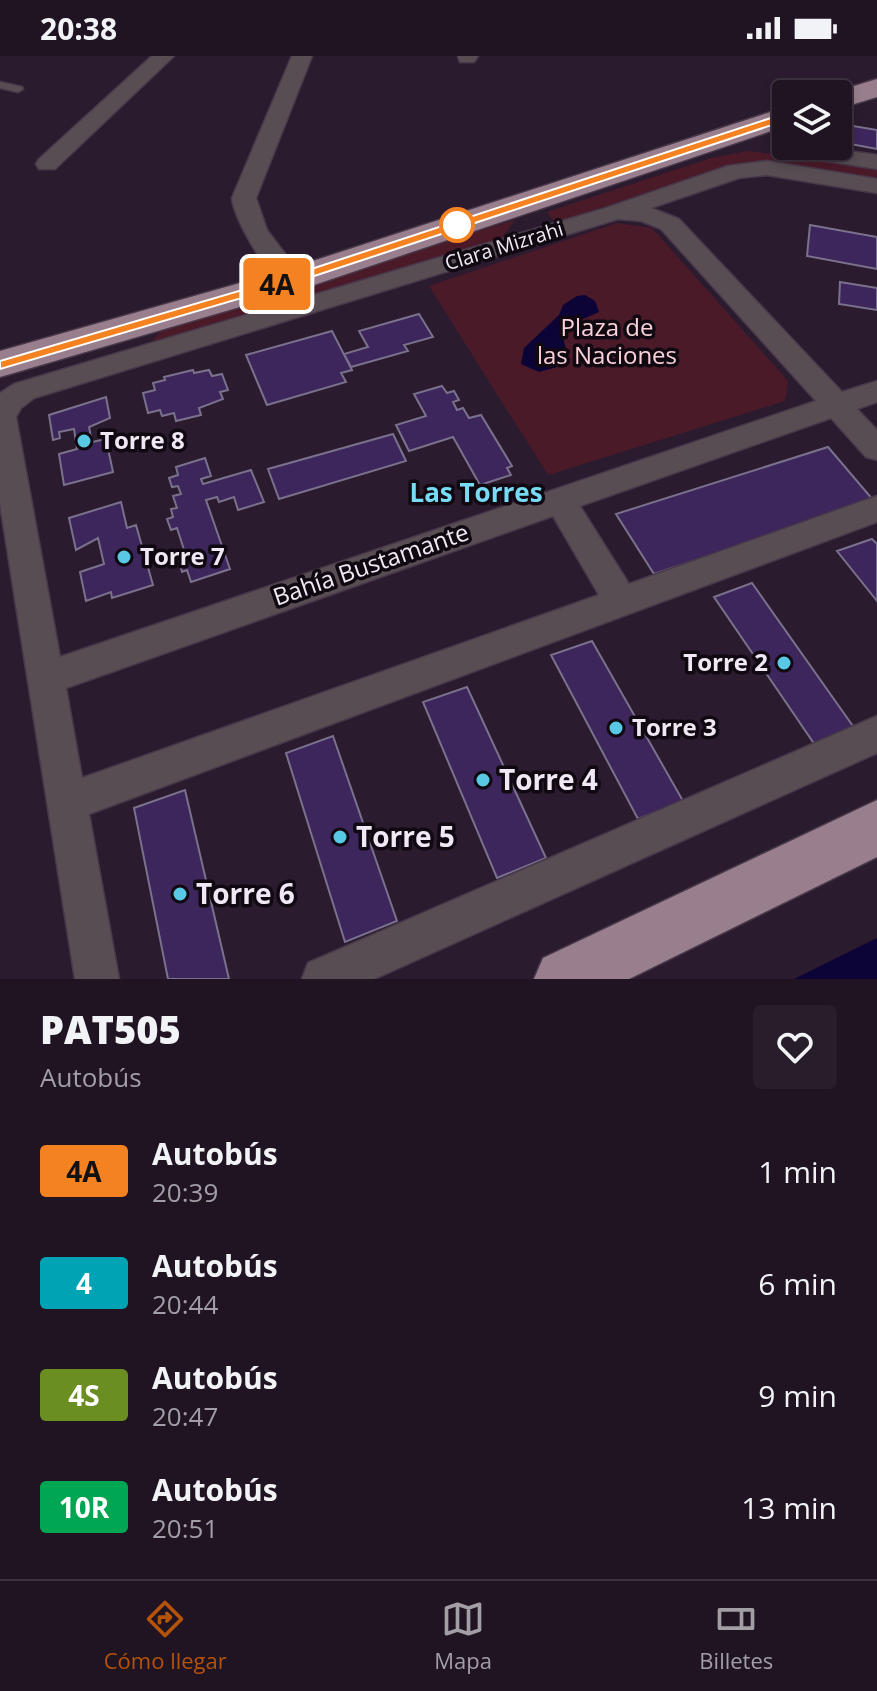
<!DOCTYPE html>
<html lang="es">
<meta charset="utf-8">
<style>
:root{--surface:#201422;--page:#281d2a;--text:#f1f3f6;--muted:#a29ea5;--line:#3d3340;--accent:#b45309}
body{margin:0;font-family:"Open Sans",sans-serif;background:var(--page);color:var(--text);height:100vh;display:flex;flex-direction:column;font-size:30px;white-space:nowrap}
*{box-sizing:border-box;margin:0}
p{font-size:26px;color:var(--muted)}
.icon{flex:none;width:44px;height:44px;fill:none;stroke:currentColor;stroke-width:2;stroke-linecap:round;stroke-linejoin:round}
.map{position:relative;height:923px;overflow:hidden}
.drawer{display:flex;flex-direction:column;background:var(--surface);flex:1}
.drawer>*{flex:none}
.badge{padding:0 16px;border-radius:6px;font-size:28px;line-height:52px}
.tools{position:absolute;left:772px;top:24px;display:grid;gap:16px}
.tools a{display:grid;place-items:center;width:80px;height:80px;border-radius:8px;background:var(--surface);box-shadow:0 4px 12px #0003,0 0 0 2px var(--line);font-size:40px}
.map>.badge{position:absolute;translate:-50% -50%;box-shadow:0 0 0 4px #fff}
.round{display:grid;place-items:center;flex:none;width:84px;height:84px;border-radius:8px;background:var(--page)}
.overview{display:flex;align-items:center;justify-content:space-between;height:136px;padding:0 40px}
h1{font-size:38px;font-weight:800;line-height:60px}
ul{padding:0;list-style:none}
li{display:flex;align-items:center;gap:24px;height:112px;padding:0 40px}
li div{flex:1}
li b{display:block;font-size:30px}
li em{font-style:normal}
li .badge{min-width:88px;font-weight:700;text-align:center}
.status{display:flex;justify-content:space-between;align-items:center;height:56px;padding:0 40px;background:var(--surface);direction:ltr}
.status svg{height:22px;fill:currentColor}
.tab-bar{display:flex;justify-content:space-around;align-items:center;height:112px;border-top:2px solid var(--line);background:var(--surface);font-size:22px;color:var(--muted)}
.tab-bar a{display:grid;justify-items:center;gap:4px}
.tab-bar .on{color:var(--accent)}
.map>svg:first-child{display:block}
.green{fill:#4b1a29}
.water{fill:#0c0437}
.building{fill:#3c265b;stroke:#7a718c;stroke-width:2}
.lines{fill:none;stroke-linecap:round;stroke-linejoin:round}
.service-casing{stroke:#47384a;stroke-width:3}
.minor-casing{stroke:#47384a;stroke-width:3}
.trunk-casing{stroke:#47384a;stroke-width:3}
.service{fill:#594d54;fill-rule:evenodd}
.minor{fill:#594d54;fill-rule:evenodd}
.trunk{fill:#997f8e;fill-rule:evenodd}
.line{fill:#f58220;stroke:#fff;stroke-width:2}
.stop-dot{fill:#fff;stroke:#f58220;stroke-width:4}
.poi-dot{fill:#58c8e4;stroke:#100911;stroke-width:3}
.labels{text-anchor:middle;stroke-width:7;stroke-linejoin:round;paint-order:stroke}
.far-street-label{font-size:20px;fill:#f2e7f4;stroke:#100911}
.park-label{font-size:24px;fill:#fad0d9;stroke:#100911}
.poi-label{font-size:24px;font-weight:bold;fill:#f2e7f4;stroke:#100911;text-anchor:start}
.street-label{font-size:24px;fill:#f2e7f4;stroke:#100911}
.neighbourhood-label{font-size:26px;font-weight:bold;fill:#77dbf5;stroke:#100911}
.near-poi-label{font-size:28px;font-weight:bold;fill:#f2e7f4;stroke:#100911;text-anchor:start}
</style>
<div class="status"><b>20:38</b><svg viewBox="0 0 49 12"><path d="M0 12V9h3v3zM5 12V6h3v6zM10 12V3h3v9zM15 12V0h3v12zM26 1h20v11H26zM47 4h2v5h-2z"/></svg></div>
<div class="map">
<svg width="877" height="923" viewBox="0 0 877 923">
<rect width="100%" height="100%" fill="#2b1b2e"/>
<path class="green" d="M748,95L877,111V129L759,110L717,113L555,167L547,156L711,102Z
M515,164L498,187L188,283L152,285L165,270Z
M617,167L652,172L788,325L785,345L548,419L429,230Z"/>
<path class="water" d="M585,239L595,245L599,256L565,271L562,278L568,300L561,310L539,316L521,308L524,292L559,259L563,249L577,240Z
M877,882V923H794Z"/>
<path class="building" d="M847,69L877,74V93L845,87Z
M810,169L877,181V213L807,200Z
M840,226L877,232V254L839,248Z
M419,258L433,281L404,289L408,295L351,311L344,298L368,291L359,275Z
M332,275L352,314L341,317L346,326L267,349L246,299Z
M193,314L194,317L209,314L212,320L222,318L228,334L220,336L223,343L199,352L201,359L176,365L174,357L162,360L160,354L148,357L143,337L155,334L153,327L165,324L164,321Z
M442,330L447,337L454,335L459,344L453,346L457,354L463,352L469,362L481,359L512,410L507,412L511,419L480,429L453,381L409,395L396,369L426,360L414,338Z
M106,341L110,362L89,371L92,386L106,383L113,416L64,429L59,398L77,393L74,373L59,376L60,382L53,384L49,359Z
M393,378L406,405L279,443L268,413Z
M828,391L874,445L654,518L616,458Z
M205,402L211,420L201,423L203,428L251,414L264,446L238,454L234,441L219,446L217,441L206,444L230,513L191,526L187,514L182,516L179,505L187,503L177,472L171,474L167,463L173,461L171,453L177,452L173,440L181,438L178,430L172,431L169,422L178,419L176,411Z
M121,446L127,472L136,469L153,529L112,542L111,536L86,545L80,516L104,508L98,482L76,494L69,462Z
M872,483L877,488V545L837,495Z
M752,527L855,673L815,689L714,541Z
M592,585L683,745L638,763L551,599Z
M467,631L546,802L497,822L423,646Z
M333,680L397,865L345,886L286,697Z
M185,734L229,923H168L134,752Z"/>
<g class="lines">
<defs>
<path id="service" d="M0,26L22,31L23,33L18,36L0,32Z"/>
<path id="minor" d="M152,0H174L55,113H39L36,108L39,103Z
M292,0H312L256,142L267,174L305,224L301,230C295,231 288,233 283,230C266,217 234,163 232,142Z
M458,0H478L474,6H460Z
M786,90H814L877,99V113L801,101Z
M767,105L877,123V137L767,119L739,122L651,152L679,163L842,336L877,325V346L857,353L877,374V404L866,401L831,362L580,450L629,528L877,440V466L89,758L119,923H75L0,448V337L14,328L606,152L728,110ZM618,163L641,165L661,173L816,345L60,601L16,361L21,352L34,342ZM553,460L599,539L82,722L66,632Z
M877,660V697L374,923H302L308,907Z"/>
<path id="trunk" d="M877,23V41L838,53V38H828Z
M786,51V70L305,232L0,321V295L279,216Z
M877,744V801L629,923H534L543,902Z"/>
</defs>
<use href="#service" class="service-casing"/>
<use href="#minor" class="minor-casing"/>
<use href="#trunk" class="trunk-casing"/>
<use href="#service" class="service"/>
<use href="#minor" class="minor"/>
<use href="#trunk" class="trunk"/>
</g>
<path class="line" d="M786,57L791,60L790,63L296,226L0,313V305L287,221Z"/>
<circle class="stop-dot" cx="457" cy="169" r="16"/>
<g class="poi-dot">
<circle cx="84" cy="385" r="8"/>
<circle cx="124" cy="501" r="8"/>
<circle cx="784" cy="607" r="8"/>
<circle cx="616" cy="672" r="8"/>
<circle cx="483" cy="724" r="8"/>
<circle cx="340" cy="781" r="8"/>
<circle cx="180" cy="838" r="8"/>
</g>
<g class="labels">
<g class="far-street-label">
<text transform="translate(504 190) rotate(-17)" y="7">Clara Mizrahi</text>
</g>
<g class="park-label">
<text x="607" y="280">Plaza de<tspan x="607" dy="28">las Naciones</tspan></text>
</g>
<g class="poi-label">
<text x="100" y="393">Torre 8</text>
<text x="140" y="509">Torre 7</text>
<text x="768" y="615" text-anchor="end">Torre 2</text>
<text x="632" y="680">Torre 3</text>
</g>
<g class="street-label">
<text transform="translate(371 509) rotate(-19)" y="8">Bahía Bustamante</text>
</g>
<g class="neighbourhood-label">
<text x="476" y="446">Las Torres</text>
</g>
<g class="near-poi-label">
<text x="499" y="734">Torre 4</text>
<text x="356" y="791">Torre 5</text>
<text x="196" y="848">Torre 6</text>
</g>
</g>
</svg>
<div class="tools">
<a><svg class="icon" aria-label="layers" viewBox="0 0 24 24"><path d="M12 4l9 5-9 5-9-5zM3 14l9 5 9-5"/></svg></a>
</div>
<b class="badge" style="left:277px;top:228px;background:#f58220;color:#111">4A</b>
</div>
<section class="drawer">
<div class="overview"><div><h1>PAT505</h1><p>Autobús</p></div><a class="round"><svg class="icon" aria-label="heart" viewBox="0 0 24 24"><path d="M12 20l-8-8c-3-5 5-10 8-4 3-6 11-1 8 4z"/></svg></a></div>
<ul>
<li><span class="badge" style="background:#f58220;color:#111">4A</span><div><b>Autobús</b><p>20:39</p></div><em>1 min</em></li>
<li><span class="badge" style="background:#00a3b4;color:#fff">4</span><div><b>Autobús</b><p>20:44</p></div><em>6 min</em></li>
<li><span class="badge" style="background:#6b8e23;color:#fff">4S</span><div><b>Autobús</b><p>20:47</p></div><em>9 min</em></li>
<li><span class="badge" style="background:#00a651;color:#fff">10R</span><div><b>Autobús</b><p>20:51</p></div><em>13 min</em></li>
</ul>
</section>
<nav class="tab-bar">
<a class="on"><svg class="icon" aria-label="directions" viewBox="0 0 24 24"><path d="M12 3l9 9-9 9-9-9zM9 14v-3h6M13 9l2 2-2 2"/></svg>Cómo llegar</a>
<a><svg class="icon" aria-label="map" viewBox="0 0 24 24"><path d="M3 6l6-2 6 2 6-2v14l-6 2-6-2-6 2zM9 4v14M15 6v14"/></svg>Mapa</a>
<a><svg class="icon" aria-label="tickets" viewBox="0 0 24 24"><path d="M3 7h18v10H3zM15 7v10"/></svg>Billetes</a>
</nav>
